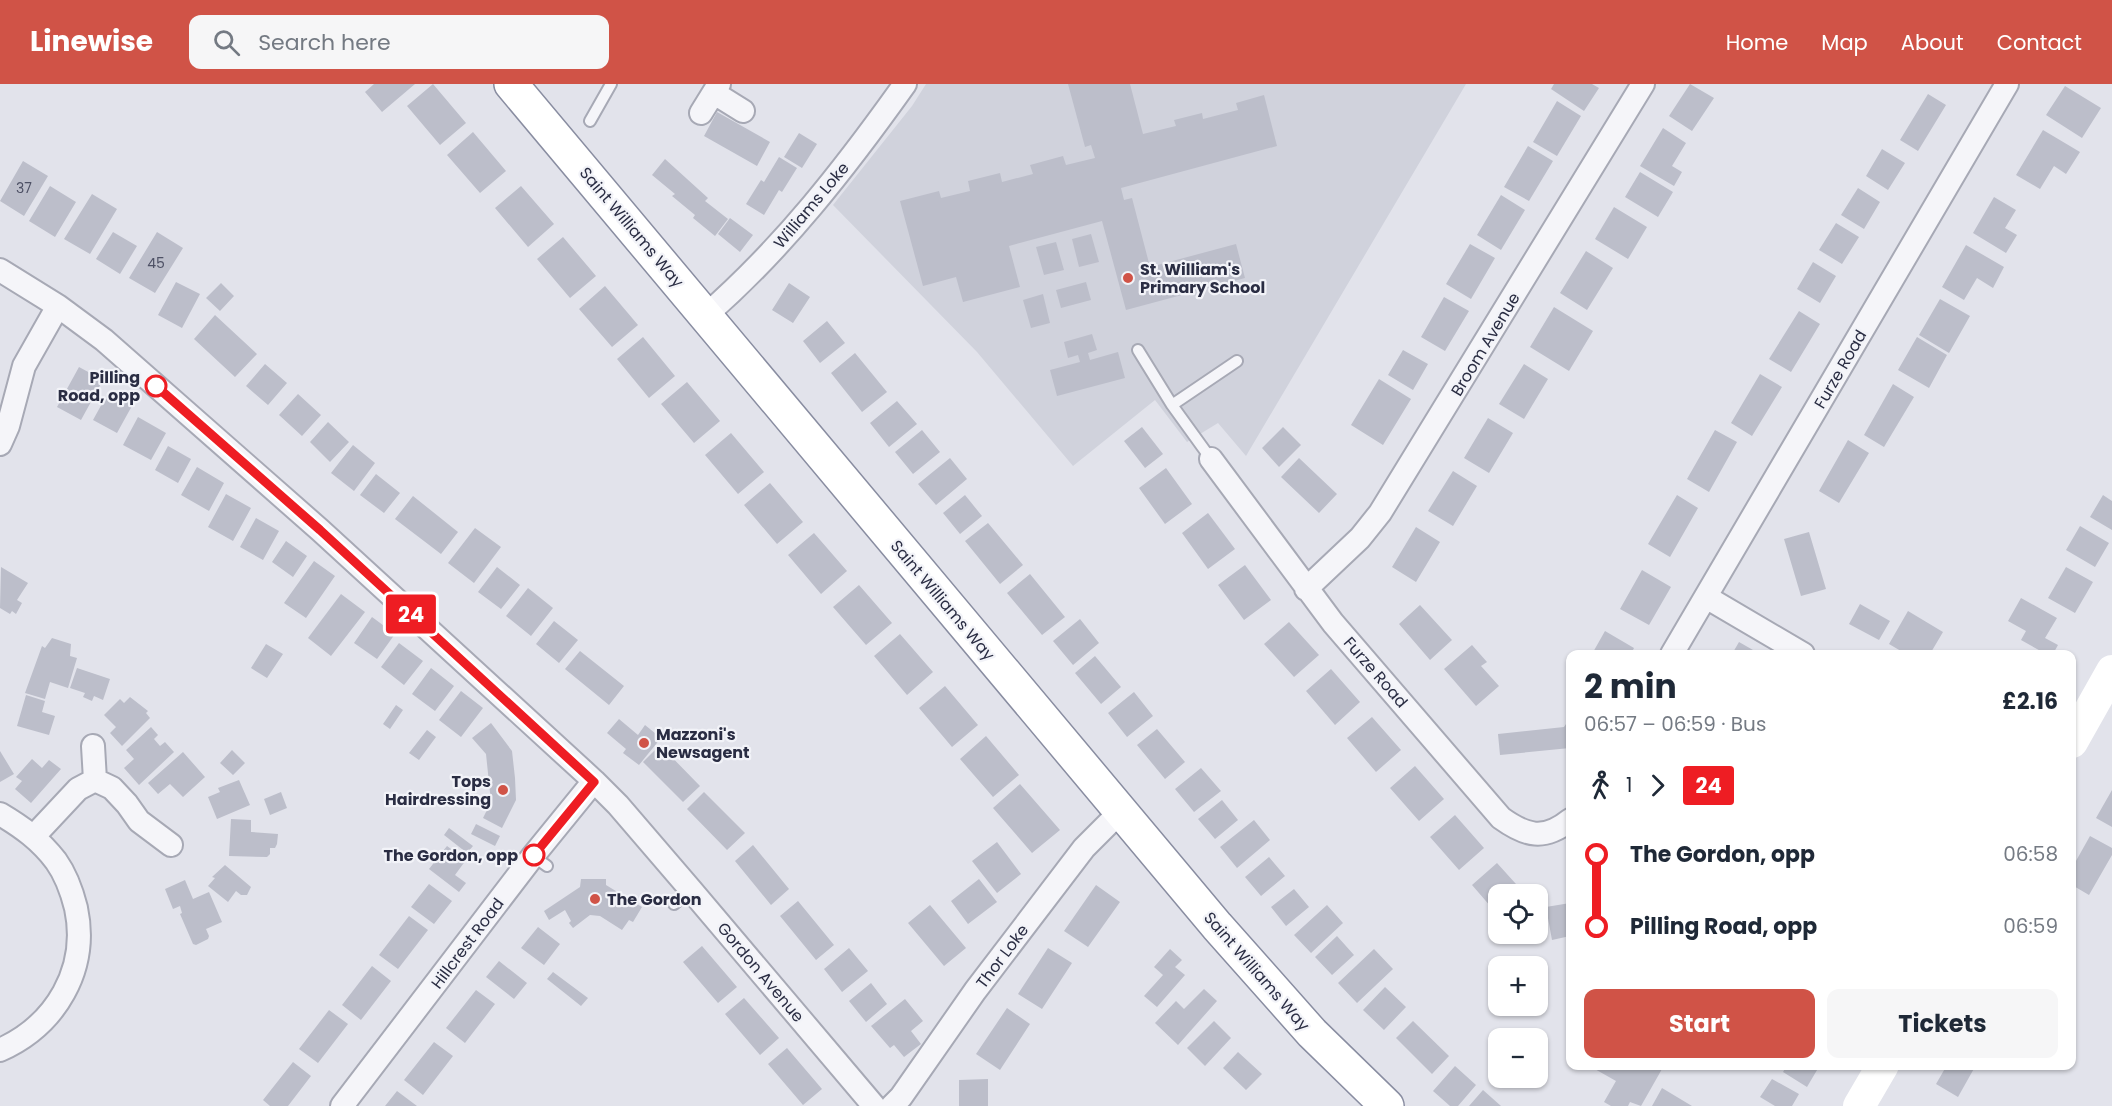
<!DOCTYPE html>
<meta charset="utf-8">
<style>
:root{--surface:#fff;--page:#f6f6f7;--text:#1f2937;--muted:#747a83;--accent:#d05347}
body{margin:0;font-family:Poppins,sans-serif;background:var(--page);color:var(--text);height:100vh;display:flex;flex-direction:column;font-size:22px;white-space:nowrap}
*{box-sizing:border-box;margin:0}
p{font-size:20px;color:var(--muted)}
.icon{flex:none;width:33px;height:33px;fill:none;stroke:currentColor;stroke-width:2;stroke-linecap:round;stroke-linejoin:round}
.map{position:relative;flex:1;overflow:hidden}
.details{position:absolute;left:1566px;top:566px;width:510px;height:420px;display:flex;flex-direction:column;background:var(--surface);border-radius:12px;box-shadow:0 2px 4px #0004}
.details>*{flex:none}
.badge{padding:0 12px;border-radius:4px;font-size:21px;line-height:39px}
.tools{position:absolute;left:1488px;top:800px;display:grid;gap:12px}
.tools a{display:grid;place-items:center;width:60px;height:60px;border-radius:12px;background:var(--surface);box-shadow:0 2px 4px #0004;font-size:30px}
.map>.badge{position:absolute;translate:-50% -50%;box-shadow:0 0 0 3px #fff}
.legs{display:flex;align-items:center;gap:9px;height:66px;padding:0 18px;font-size:20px}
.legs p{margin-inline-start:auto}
.summary{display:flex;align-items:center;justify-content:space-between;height:102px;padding:0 18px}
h1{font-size:33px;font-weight:700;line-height:45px}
.action{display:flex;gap:12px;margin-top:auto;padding:12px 18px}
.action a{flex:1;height:69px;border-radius:12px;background:var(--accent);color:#fff;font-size:24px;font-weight:700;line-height:69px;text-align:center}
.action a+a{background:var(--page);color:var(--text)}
ul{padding:0 18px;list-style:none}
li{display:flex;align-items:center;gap:21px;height:72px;font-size:22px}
li i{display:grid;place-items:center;width:9px;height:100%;margin:0 8px;background:currentColor}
li i::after{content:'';width:15px;height:15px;margin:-8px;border:4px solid;border-radius:50%;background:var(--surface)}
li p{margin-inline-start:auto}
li:first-child i{background:linear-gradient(#0000 50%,currentColor 0)}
li:last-child i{background:linear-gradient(currentColor 50%,#0000 0)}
header{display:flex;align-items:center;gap:36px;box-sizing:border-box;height:84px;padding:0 30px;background:var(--accent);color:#fff}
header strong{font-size:28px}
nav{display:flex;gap:33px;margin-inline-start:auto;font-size:21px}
.search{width:420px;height:54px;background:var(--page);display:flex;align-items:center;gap:15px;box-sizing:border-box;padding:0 21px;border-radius:12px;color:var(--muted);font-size:22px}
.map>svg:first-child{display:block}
.built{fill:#d0d2dc}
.building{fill:#bcbeca}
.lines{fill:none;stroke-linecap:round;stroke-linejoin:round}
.lane-casing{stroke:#a7a9b5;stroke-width:14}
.street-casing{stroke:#a7a9b5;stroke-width:26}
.highway-casing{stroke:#898da1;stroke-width:36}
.lane{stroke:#f5f5f9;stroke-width:10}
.street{stroke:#f5f5f9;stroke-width:22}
.secondary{stroke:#fff;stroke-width:32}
.highway{stroke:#fff;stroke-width:33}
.line-1-casing{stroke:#fff;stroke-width:14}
.line-1{stroke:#ee1d23;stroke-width:9}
.poi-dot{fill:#d05347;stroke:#f2f3f8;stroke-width:2}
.stop-1-dot{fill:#fff;stroke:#ee1d23;stroke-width:3}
.labels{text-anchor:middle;stroke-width:4.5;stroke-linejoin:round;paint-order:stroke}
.number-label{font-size:14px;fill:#4e5165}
.street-label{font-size:16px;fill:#2a2d43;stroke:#f2f3f8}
.poi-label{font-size:16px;font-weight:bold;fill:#2a2d43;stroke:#f2f3f8;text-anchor:start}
.stop-label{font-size:16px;font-weight:bold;fill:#2a2d43;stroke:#f2f3f8;text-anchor:end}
</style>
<header>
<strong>Linewise</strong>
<div class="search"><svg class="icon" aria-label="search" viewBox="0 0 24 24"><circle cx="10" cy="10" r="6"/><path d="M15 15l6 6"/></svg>Search here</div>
<nav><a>Home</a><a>Map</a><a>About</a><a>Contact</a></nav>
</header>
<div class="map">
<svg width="2112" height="1022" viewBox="0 0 2112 1022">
<rect width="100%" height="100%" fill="#e2e3eb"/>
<path class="built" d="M926,0H1466L1246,372L1218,339L1187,358L1155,316L1073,382L977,268L833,121L912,22Z"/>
<path class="building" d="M374,0H415L382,28L365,8Z
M433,0L466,39L440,61L407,22Z
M1068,0H1130L1143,50L1176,42L1174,36L1202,29L1203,35L1238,26L1236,19L1264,11L1277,62L1121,104L1124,116L1132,114L1150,183L1236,160L1245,194L1126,226L1102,137L1009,162L1020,203L963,218L956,193L923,202L900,117L939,107L941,114L970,107L968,97L1000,89L1002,98L1033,90L1030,81L1063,72L1066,81L1095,74L1091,61L1085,63Z
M1554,0H1592L1599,4L1584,27L1551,5Z
M1690,0L1714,14L1692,47L1669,32Z
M2065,2L2101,24L2082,54L2046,31Z
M1928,10L1946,21L1918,67L1900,56Z
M1557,17L1581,32L1557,72L1533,58Z
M717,28L770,58L757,82L704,52Z
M1663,44L1686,59L1672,82L1682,88L1674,102L1640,82Z
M2043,46L2080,68L2066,90L2054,82L2040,105L2016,91Z
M473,48L506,87L480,109L447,71Z
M799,49L817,60L802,84L784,73Z
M1528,62L1553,77L1529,117L1504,103Z
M1882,65L1905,79L1888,106L1866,92Z
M779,73L797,84L782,108L779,106L764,131L746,120L761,96L764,98Z
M665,75L708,114L705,117L728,135L715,152L693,134L695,131L672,112L675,110L652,91Z
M23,77L48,92L24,132L0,117Z
M1640,88L1673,108L1658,133L1625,113Z
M50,102L76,118L55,153L29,137Z
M521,102L554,140L528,163L495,124Z
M1858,104L1880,118L1864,145L1841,131Z
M92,110L117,125L90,170L64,155Z
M1501,111L1525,126L1501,166L1477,151Z
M1994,113L2016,126L2005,144L2017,151L2006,169L1973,149Z
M1614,123L1647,143L1628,175L1595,155Z
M730,134L753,151L740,168L718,150Z
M1836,139L1859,153L1842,180L1819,166Z
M113,148L137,162L120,190L96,175Z
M157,148L183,164L155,209L129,194Z
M1091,150L1099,178L1079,183L1072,155Z
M563,153L596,192L570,214L537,175Z
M1056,158L1064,186L1044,191L1036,163Z
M1470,160L1495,174L1471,215L1446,200Z
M1966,161L2004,183L1993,204L1977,194L1964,216L1942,203Z
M1586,167L1613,184L1587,226L1560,209Z
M1813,178L1836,192L1820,219L1797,205Z
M176,198L200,210L182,244L158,231Z
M1086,198L1091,216L1061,224L1056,206Z
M221,199L234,212L220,227L206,214Z
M789,199L810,213L793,239L772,226Z
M605,202L638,241L612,263L579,225Z
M1043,210L1050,239L1031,244L1023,216Z
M1444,213L1469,227L1445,267L1421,253Z
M1940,215L1970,232L1949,269L1919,251Z
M1554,223L1593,247L1569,287L1530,263Z
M1799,227L1820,240L1791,288L1769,275Z
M215,231L257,270L235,293L194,255Z
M827,237L845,259L820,279L803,257Z
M1092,250L1097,266L1088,269L1090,276L1118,268L1125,294L1057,312L1050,286L1080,278L1078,271L1068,274L1064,258Z
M643,253L675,292L649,314L617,275Z
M1917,253L1947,271L1929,304L1898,286Z
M1403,266L1428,280L1413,306L1388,291Z
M855,269L887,308L862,328L831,289Z
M265,280L287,299L268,321L246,302Z
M1524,280L1548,295L1524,335L1499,320Z
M79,283L103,296L81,336L57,323Z
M1760,290L1782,303L1752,352L1731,339Z
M1379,295L1411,315L1383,361L1351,341Z
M687,298L720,337L694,359L661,320Z
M1893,300L1914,313L1884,363L1864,351Z
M109,307L133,320L117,349L93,336Z
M298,310L321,331L302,352L279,331Z
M897,317L917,340L889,363L870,339Z
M138,333L166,349L151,376L123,361Z
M1488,334L1513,349L1489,389L1464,374Z
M328,338L349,358L330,378L310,358Z
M1142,343L1163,370L1145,384L1124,357Z
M1283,343L1301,361L1279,383L1262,364Z
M922,346L940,368L913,390L895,368Z
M1715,346L1737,358L1709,408L1687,395Z
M731,349L764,388L738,410L705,371Z
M1848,356L1869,369L1839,419L1819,407Z
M353,361L375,379L354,407L331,389Z
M168,362L191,375L178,399L155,386Z
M950,374L967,395L936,421L918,400Z
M1299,374L1337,410L1319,429L1281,393Z
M197,383L224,399L209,427L181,411Z
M1166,384L1192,420L1165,440L1139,404Z
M1453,387L1477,402L1453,442L1428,427Z
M376,390L400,409L384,429L360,411Z
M770,399L803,438L777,460L744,421Z
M226,410L251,424L233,457L208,443Z
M965,411L982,432L960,450L943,429Z
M1677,411L1698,424L1670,473L1648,460Z
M2103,411L2112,417V446L2090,433Z
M413,412L458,448L441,470L395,435Z
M1208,429L1235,465L1208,485L1182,449Z
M256,434L279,447L263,476L240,463Z
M988,439L1023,481L1000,500L965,457Z
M2080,442L2109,459L2095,483L2066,466Z
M1416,443L1440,458L1416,498L1392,483Z
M475,444L501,463L474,499L448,479Z
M1809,448L1826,505L1801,512L1784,455Z
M814,449L847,487L821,510L788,471Z
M286,457L307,472L293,493L272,478Z
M314,477L335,492L306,534L284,519Z
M1245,481L1271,516L1244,536L1218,501Z
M1,483L28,499L17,516L22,519L16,530L12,527L10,530L0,524Z
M497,483L520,501L501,525L478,508Z
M2066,483L2093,498L2075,529L2048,514Z
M1642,486L1671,503L1649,541L1620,525Z
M1030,490L1065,533L1042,551L1007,509Z
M859,501L892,539L866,561L833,523Z
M528,504L553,524L531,552L506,532Z
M341,510L365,528L331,572L308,554Z
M2021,514L2057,534L2045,554L2058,561L2053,570H2046L2021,556L2026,547L2008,537Z
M1860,520L1890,537L1879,556L1849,540Z
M1420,521L1452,556L1430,576L1399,540Z
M1908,527L1943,548L1930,570H1906L1889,560Z
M372,533L395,550L377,575L354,559Z
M1080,535L1099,559L1073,581L1053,557Z
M554,537L578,556L559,579L536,560Z
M1289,538L1319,571L1294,593L1264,560Z
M1605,547L1634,564L1631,570H1592Z
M900,550L933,588L907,611L874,572Z
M52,554L71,560L70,572L77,574L68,604L50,598L45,615L25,609L42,562L45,564Z
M1739,558L1760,570H1732Z
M399,559L423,577L404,601L381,583Z
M266,560L283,570L267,594L251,584Z
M1472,561L1487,578L1481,582L1499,602L1476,622L1444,585Z
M580,567L624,602L609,621L565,585Z
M1095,572L1121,603L1101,620L1075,589Z
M77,584L110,595L103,616L94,612L92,617L83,613L85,609L70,604Z
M431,584L454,602L435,627L412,610Z
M1331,585L1360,618L1335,641L1306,607Z
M945,602L978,641L952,663L919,624Z
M461,607L483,624L461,653L439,636Z
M1134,608L1153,632L1127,653L1108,629Z
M26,611L45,617L42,628L55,632L49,651L17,642Z
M130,613L148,627L146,629L150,634L122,662L110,649L116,643L104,631L120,615L124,619Z
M396,621L403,626L390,645L383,640Z
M1372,633L1401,666L1376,688L1347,654Z
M1570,634V664L1500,671L1498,650L1564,643Z
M619,635L638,651L645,641L661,654L639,681L623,669L626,665L607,649Z
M491,639L512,667L515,694L516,716L502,744L483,734L491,718L486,670L472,654Z
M151,643L158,651L154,655L160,662L165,658L174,668L139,701L124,684L134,675L126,666Z
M1157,645L1185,678L1165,695L1137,661Z
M427,646L436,653L419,676L409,669Z
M986,652L1019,691L993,713L960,675Z
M660,661L700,702L683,718L643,678Z
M232,666L245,679L233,691L220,679Z
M0,667L14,690L0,698Z
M183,668L205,693L183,713L170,700L158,710L148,699Z
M32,675L42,684L49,676L61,685L31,719L15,705L22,697L16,693Z
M1415,682L1444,715L1419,737L1390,704Z
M1201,684L1221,707L1194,728L1175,705Z
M239,696L250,721L217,735L208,713L220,708L218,704Z
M1020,700L1060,746L1032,769L993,724Z
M2112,706V743L2096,734Z
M281,708L287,724L270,731L264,715Z
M704,708L745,749L727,766L687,725Z
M1222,716L1238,736L1215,755L1198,735Z
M1455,731L1484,764L1459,786L1430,753Z
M231,735L251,736V748L278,750L277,760L275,764H270V770L267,773L229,772Z
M1254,736L1270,756L1237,784L1220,763Z
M476,740L500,752L495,762L471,750Z
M449,744L473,762L467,769L444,751Z
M2090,752L2112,764V771L2089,811L2072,801V784Z
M997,758L1021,790L997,809L972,777Z
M753,761L789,805L771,821L735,777Z
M447,762L466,776L455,791L466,799L459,808L429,785Z
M1269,773L1285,792L1261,812L1245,793Z
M1497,779L1525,810H1498V831L1472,801Z
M225,781L251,803L247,811H241L236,807L228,818L208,802L215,794L212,793Z
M581,795H606V801L642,823L633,838L629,836L622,846L600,832L590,831L573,844L569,839L571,837L565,826L549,836L544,827L580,803Z
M979,795L997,818L968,840L951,817Z
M185,796L193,815L209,808L222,838L206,845L209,852L208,855L196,861L193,860L180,830L182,829L180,822L173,825L165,805Z
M429,800L452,817L434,840L411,823Z
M1096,801L1120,818L1088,863L1064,847Z
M1294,805L1309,823L1286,842L1271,823Z
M798,817L834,861L816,876L780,832Z
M1570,819V852L1552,856L1546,823Z
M930,821L966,864L944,882L908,839Z
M1327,821L1343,839L1311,869L1294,851Z
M409,832L428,846L398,885L379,871Z
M538,843L560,860L544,881L521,864Z
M1337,852L1354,871L1332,891L1315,873Z
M702,862L737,903L718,919L683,878Z
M849,864L868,887L842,908L824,885Z
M1048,864L1072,879L1042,925L1018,910Z
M1170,865L1182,876L1175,883L1185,891L1157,923L1144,912L1163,891L1154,883Z
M1374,865L1393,885L1357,919L1338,899Z
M499,877L527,899L514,915L486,893Z
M372,882L391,897L361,936L342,921Z
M553,888L588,914L581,922L547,895Z
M871,899L887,920L866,938L849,917Z
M1385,903L1406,923L1384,946L1363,926Z
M1204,905L1217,917L1178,961L1155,939L1176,917L1184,925Z
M476,906L495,920L465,959L446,944Z
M744,914L779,954L760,971L725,930Z
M905,915L923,937L911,947L921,960L904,973L894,961L890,964L871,942Z
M1007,924L1030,940L1000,986L976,970Z
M329,926L348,940L318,979L299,965Z
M1214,937L1231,954L1205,982L1187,964Z
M1413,937L1449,972L1432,990L1396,954Z
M434,958L453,972L423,1011L404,996Z
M787,964L822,1005L803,1021L768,980Z
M1238,968L1262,990L1246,1006L1223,984Z
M293,978L311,992L288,1022H270L263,1016Z
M1595,981H1654L1662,985L1641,1022L1630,1018L1628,1022H1611L1604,1018L1616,997L1593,984Z
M1787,981H1820L1807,1003L1783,988Z
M1947,981H1976L1958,1013L1936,1000Z
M1455,982L1476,1001L1458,1022H1450L1433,1007Z
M988,995V1022H959V996Z
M1772,995L1799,1010L1792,1022H1775L1760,1013Z
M1662,1004L1692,1022H1652Z
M1483,1006L1501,1022H1469Z
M397,1007L417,1022H385Z"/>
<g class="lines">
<defs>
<path id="lane" d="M590,37L611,0
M1138,266L1172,321L1211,375
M1172,321L1237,277
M533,772L547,782
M674,820L691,806"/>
<path id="street" d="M714,9L743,27
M701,29L719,0
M0,186L58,222L104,256L320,446L594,697L618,721L691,806L874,1022
M706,231C783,164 846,83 905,0
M0,360L8,342L24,282L58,222
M1211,375L1333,539L1501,734C1526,752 1544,757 1570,736
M1306,505L1360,454L1380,429L1643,0
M1706,513L1803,570
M1672,570L2007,0
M93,662L95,696
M0,730C22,743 40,756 56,777C66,791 72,808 76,824C89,885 56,941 0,966
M34,752L78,705L95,696L112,704L127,720L139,737L171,761
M342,1022L533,772L594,697
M892,1022L901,1013L975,907L1084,764L1120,728"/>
<path id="highway" d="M511,0L1217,842L1312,949L1387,1022"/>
</defs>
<use href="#lane" class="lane-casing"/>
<use href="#street" class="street-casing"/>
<use href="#highway" class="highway-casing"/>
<use href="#lane" class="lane"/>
<use href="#street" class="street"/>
<path class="secondary" d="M2072,658L2112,587
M1859,1022L1883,981"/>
<use href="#highway" class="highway"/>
</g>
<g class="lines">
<defs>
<path id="line-1" d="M156,302L320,446L594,698L534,771"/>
</defs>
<use href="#line-1" class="line-1-casing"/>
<use href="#line-1" class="line-1"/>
</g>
<g class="poi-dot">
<circle cx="1128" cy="194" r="6"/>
<circle cx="644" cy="659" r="6"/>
<circle cx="503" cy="706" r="6"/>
<circle cx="595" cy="815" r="6"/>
</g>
<g class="stop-1-dot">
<circle cx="156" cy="302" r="10"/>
<circle cx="534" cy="771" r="10"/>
</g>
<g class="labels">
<g class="number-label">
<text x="24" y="109">37</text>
<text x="156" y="184">45</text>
</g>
<g class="street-label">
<text transform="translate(811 121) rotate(-50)" y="6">Williams Loke</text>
<text transform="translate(632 143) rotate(50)" y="6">Saint Williams Way</text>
<text transform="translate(1485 260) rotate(-59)" y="6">Broom Avenue</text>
<text transform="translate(1840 285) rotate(-60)" y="6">Furze Road</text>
<text transform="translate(943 516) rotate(50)" y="6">Saint Williams Way</text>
<text transform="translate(1376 588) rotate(49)" y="6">Furze Road</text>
<text transform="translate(467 859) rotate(-53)" y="6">Hillcrest Road</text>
<text transform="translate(1002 872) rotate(-53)" y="6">Thor Loke</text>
<text transform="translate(1257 887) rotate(49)" y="6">Saint Williams Way</text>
<text transform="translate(761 888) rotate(50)" y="6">Gordon Avenue</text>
</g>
<g class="poi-label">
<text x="1140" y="191">St. William's<tspan x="1140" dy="18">Primary School</tspan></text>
<text x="656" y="656">Mazzoni's<tspan x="656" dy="18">Newsagent</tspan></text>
<text x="491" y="703" text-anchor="end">Tops<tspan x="491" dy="18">Hairdressing</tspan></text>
<text x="607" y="821">The Gordon</text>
</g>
<g class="stop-label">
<text x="140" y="299">Pilling<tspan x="140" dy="18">Road, opp</tspan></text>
<text x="518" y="777">The Gordon, opp</text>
</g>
</g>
</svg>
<div class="tools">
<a><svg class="icon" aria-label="locate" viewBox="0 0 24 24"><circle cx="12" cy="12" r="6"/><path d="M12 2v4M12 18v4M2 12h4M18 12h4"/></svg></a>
<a>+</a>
<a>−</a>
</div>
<b class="badge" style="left:411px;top:530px;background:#ee1d23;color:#fff">24</b>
<section class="details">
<div class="summary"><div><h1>2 min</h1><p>06:57 – 06:59 · Bus</p></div><b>£2.16</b></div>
<div class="legs"><svg class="icon" aria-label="walk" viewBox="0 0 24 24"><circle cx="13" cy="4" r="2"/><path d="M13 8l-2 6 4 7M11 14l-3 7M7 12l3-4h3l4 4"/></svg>1<svg class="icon" aria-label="forward" viewBox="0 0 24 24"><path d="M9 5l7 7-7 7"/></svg><b class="badge" style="background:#ee1d23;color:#fff">24</b></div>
<ul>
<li><i style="color:#ee1d23"></i><b>The Gordon, opp</b><p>06:58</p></li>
<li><i style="color:#ee1d23"></i><b>Pilling Road, opp</b><p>06:59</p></li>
</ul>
<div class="action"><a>Start</a><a>Tickets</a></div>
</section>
</div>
